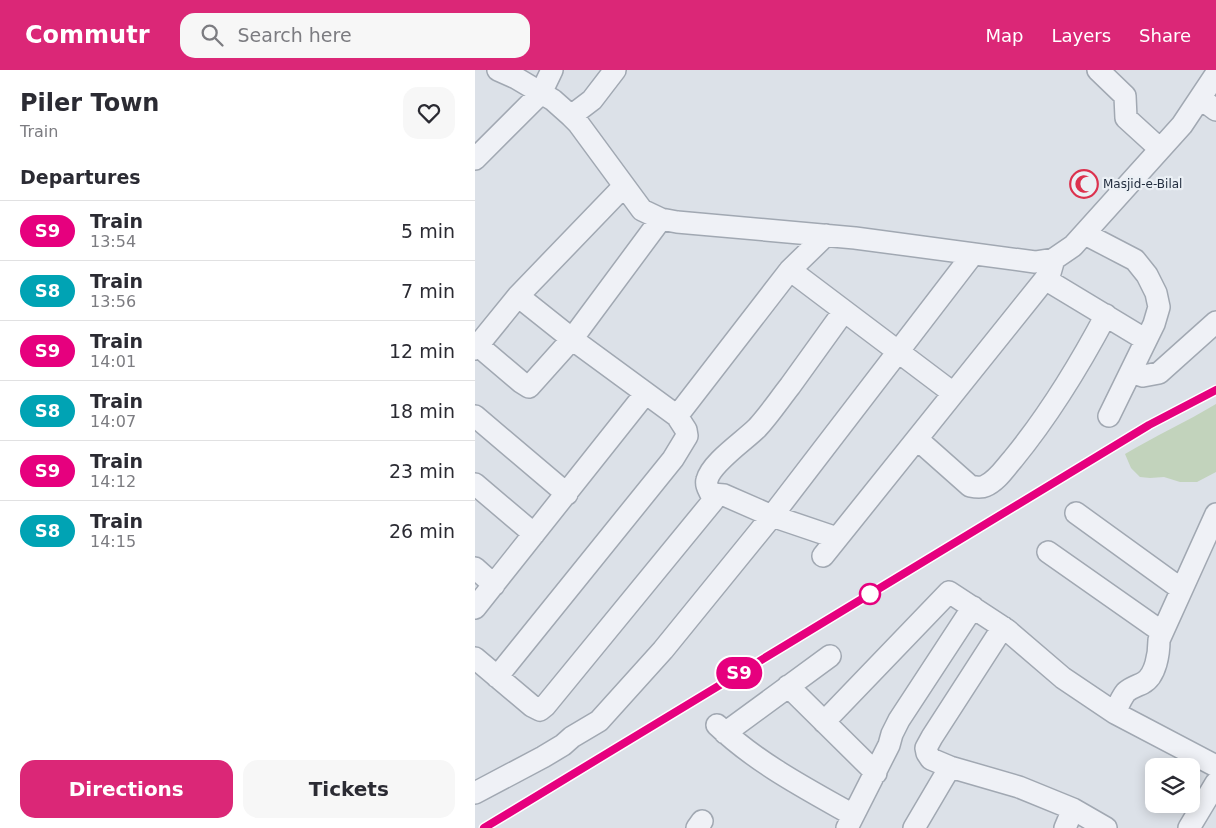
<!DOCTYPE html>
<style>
:root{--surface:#fff;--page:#f7f7f7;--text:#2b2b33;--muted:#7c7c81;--line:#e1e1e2;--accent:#db2777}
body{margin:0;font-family:"DejaVu Sans",sans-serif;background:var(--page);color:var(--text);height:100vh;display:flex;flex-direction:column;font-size:19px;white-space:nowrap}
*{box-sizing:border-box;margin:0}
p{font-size:16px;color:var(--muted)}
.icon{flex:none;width:28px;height:28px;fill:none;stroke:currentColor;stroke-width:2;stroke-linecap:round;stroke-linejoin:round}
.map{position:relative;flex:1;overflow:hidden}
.drawer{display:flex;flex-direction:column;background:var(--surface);width:475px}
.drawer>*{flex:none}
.badge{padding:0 10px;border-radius:16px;font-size:18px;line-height:32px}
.buttons{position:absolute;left:670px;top:688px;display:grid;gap:10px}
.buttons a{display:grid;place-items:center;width:55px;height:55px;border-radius:10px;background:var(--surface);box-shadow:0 2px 12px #0003;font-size:25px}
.map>.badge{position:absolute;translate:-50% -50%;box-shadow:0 0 0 2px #fff}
h2{padding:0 20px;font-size:19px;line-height:45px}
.round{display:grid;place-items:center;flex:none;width:52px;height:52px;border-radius:15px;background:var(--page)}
.summary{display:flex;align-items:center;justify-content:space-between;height:85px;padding:0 20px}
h1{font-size:24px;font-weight:700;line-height:38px}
.primary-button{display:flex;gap:10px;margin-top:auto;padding:10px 20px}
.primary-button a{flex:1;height:58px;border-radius:15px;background:var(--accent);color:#fff;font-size:20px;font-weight:700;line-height:58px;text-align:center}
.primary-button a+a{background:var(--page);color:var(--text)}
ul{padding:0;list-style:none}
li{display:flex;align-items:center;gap:15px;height:60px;padding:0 20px;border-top:1px solid var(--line)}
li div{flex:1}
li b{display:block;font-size:19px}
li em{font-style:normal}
li .badge{min-width:55px;font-weight:700;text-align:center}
header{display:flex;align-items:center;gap:30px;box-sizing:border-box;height:70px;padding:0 25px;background:var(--accent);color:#fff}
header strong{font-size:24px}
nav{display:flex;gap:28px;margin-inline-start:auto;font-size:18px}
.search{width:350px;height:45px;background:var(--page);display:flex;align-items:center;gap:12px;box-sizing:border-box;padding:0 18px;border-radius:15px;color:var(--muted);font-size:19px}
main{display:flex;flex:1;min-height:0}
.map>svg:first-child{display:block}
.green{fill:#c2d3bc}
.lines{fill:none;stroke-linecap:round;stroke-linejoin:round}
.minor-casing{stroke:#a1a8b2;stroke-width:24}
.minor{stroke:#eff1f6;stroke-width:21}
.rail-casing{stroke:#748093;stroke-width:5.5}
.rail{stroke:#ebf0f5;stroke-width:4;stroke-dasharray:11;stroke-linecap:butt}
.line-casing{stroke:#fff;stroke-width:11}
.line{stroke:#e6007e;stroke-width:8}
.stop-dot{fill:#fff;stroke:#e6007e;stroke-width:2.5}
.labels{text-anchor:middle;stroke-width:4.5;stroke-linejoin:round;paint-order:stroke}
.poi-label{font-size:12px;fill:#242f40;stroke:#ebf0f5;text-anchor:start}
</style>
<header>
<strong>Commutr</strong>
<div class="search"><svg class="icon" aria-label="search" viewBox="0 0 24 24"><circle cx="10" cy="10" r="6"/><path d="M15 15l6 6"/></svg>Search here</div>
<nav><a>Map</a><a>Layers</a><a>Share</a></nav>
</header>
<main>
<section class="drawer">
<div class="summary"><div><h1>Piler Town</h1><p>Train</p></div><a class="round"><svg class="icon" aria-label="heart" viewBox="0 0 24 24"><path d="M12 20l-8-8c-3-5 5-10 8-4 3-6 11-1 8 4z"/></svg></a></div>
<h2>Departures</h2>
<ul>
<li><span class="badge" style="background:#e6007e;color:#fff">S9</span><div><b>Train</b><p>13:54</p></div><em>5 min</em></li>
<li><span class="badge" style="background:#00a3b4;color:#fff">S8</span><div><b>Train</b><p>13:56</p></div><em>7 min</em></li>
<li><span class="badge" style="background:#e6007e;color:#fff">S9</span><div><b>Train</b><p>14:01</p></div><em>12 min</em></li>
<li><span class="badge" style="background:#00a3b4;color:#fff">S8</span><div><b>Train</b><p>14:07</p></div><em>18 min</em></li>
<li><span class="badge" style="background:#e6007e;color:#fff">S9</span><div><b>Train</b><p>14:12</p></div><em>23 min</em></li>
<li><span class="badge" style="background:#00a3b4;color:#fff">S8</span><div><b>Train</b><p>14:15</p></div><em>26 min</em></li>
</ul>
<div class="primary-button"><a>Directions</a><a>Tickets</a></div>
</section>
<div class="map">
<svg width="741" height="758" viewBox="0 0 741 758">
<rect width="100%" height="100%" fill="#dce1e8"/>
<path class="green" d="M741,334V402L722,412H705L689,407L675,408L665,407L656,398L650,384C680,366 711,352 741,334Z"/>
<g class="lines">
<defs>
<path id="minor" d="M23,0L41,8L78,30L96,46L103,53L167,140L186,149L202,152L380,168L560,192L579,189
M623,0L650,26L651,48L685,79
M725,28L741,40
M96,46L117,30L140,0
M0,89L66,23L77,0
M610,164L660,190L672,205L681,223L684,237L679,254L634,346
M315,200L478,323
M570,209L671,270
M43,226L97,269L202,346
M0,273L46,312L54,317L97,269L186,149
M0,279L43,226L149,116
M656,302L668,306L684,303L741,252
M0,346L92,424
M442,369L495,416C500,417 506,418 510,416C522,411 530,398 538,389C574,345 604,296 631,245
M0,414L59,464
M237,424L249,425L297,446L362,468
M601,443L706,519
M573,482L687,562
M348,486L575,203L579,189L598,176L707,55L741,4
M0,498L19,515
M0,538L170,324
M528,557L457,667L451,678L452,683L456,689L475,697L544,717L598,739L631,758
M0,588L57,636L65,640L70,636L238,431C237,423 230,417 232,410C236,393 269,371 282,358C294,345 304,330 315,316C333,291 351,266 369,241
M22,607L198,389L212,366L211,360L202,346L206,341L315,200L351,165
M313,616L401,703
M640,643C643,636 646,628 651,622C657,617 662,616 668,613C681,606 684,583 684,570L741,444
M349,652L474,522L532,560L588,608L640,643L741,696
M242,655C282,693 330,718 378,745
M250,663L355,586
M0,723L68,687L88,675L97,667L124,651L188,580L297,446L498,184
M222,758L227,751
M372,758L414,675L417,664L424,650L498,537
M439,758L475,697
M590,758L598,739
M714,758L741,713"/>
</defs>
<use href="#minor" class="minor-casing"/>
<use href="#minor" class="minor"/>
<defs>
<path id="rail" d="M9,758L675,355L741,320"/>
</defs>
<use href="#rail" class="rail-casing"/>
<use href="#rail" class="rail"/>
</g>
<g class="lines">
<defs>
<path id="line" d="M9,758L674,355L741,320"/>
</defs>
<use href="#line" class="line-casing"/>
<use href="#line" class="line"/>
</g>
<defs>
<symbol id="mosque-ring" viewBox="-11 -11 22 22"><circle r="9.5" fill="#ebf0f5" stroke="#dc324e" stroke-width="1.5"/><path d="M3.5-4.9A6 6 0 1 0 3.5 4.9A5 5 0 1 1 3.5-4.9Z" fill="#dc324e"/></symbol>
</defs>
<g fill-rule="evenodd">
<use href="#mosque-ring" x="593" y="98" width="32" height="32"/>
</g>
<circle class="stop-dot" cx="395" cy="524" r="10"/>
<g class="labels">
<g class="poi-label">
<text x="628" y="118">Masjid-e-Bilal</text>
</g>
</g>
</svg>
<div class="buttons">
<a><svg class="icon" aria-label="layers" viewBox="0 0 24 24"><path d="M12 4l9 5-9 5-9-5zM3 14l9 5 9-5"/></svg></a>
</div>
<b class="badge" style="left:264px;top:603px;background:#e6007e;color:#fff">S9</b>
</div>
</main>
